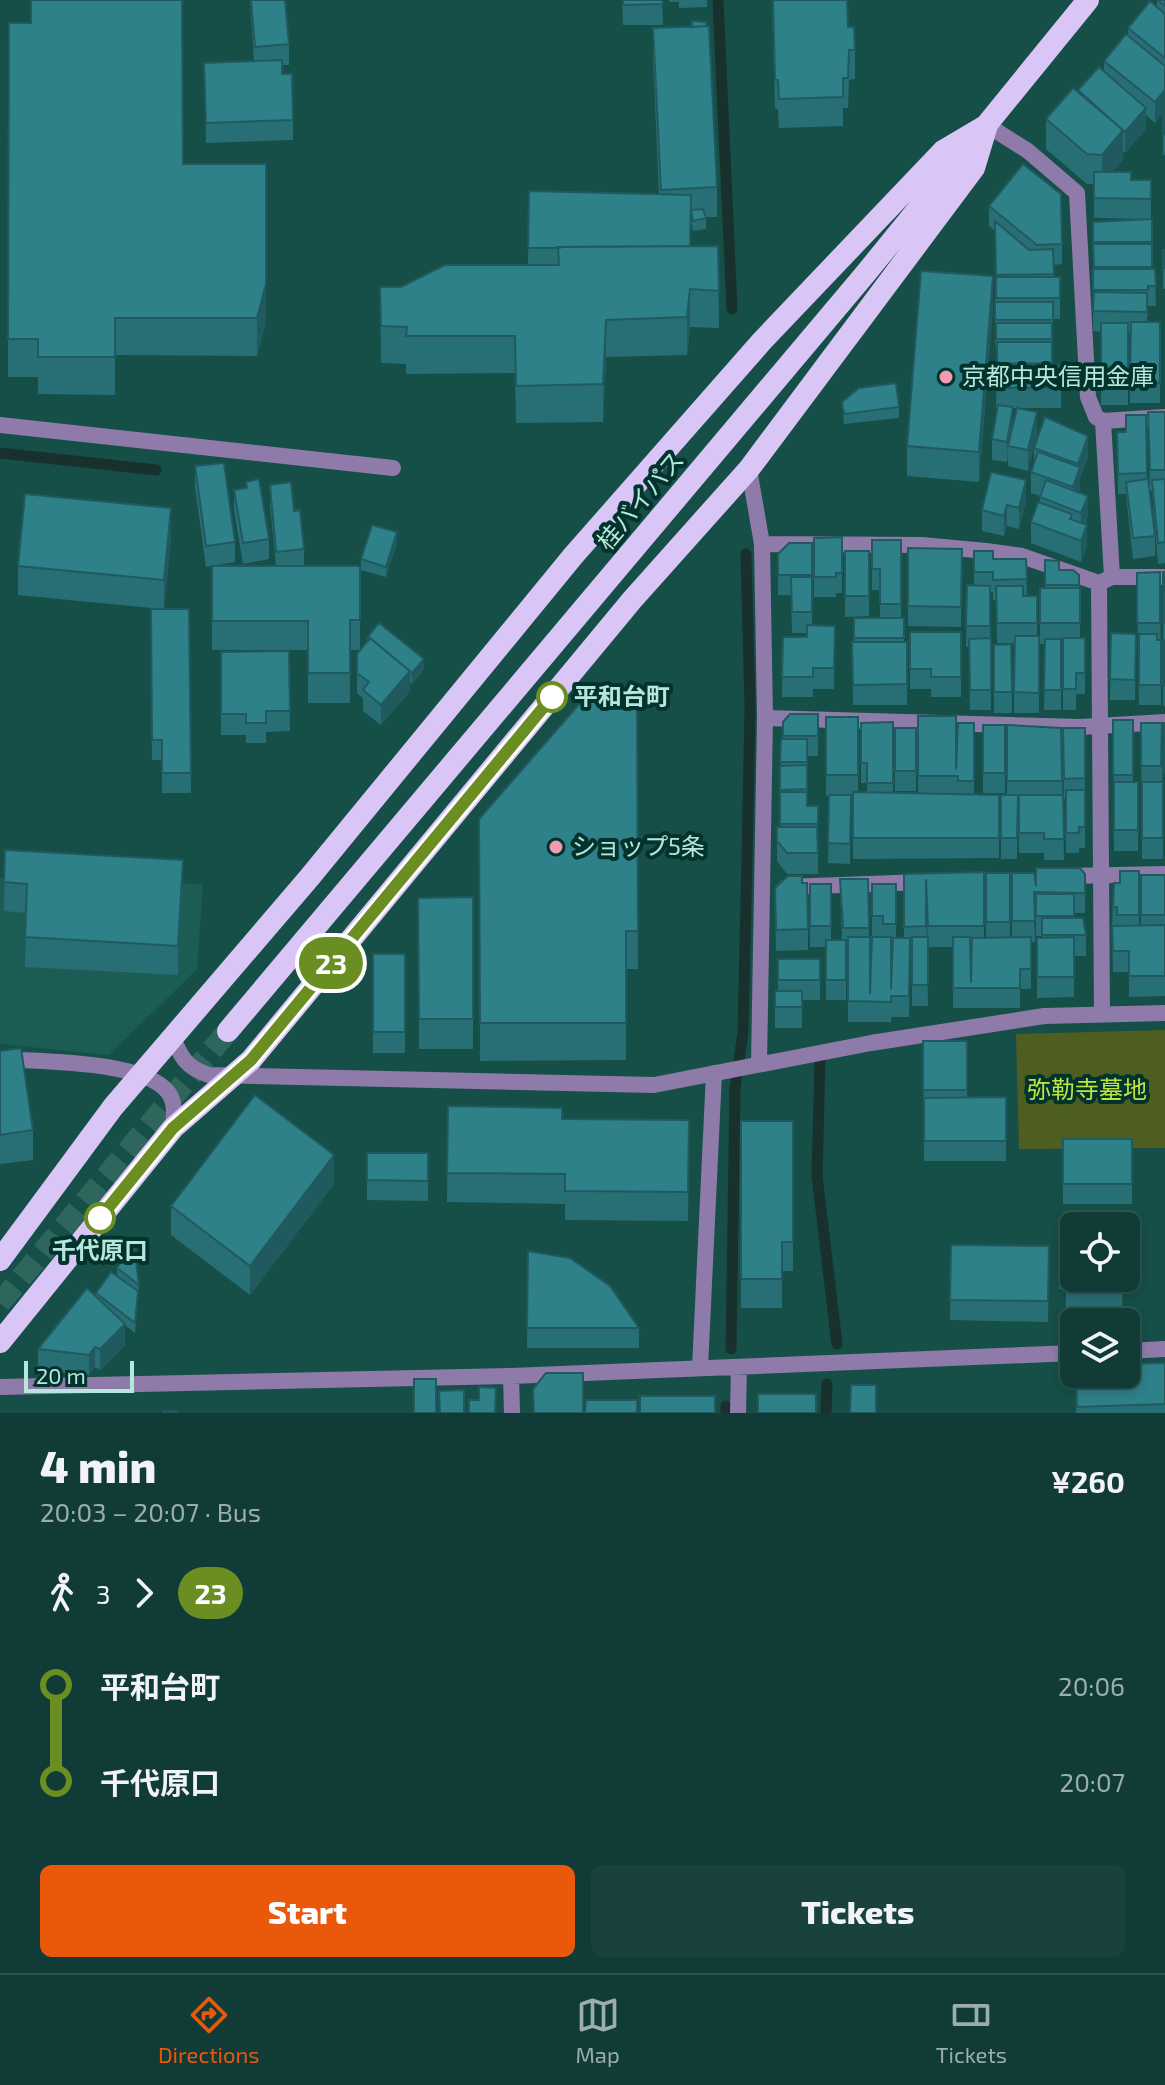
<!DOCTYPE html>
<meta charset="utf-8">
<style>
:root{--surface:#103b36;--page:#19423e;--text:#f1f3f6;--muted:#9cadad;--line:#305551;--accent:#ea580c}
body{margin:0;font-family:"Exo 2","Noto Sans JP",sans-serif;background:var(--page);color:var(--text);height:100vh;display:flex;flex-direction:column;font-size:30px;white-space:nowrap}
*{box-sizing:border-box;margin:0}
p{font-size:26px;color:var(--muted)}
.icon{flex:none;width:44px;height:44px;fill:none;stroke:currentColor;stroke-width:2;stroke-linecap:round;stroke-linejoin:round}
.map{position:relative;height:1413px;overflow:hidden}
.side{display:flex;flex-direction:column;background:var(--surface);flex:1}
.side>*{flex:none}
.badge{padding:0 16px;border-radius:26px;font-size:28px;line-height:52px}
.fabs{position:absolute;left:1060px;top:1212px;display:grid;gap:16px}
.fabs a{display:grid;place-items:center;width:80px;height:80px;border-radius:12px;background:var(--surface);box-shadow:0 4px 12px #0003,0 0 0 2px var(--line);font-size:40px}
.scale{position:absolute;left:24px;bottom:20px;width:110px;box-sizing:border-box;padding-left:8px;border:4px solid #b7e6dd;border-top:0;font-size:22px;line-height:28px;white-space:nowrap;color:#b7e6dd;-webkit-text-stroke:6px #03332d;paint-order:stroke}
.map>.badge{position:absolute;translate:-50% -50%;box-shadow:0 0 0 4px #fff}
.legs{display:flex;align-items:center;gap:12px;height:88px;padding:0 40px;font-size:26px}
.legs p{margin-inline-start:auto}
.summary{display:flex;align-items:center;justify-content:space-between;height:136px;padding:0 40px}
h1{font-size:44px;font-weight:800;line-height:60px}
.primary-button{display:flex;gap:16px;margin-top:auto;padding:16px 40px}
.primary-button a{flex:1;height:92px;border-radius:12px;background:var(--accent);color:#fff;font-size:32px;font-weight:800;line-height:92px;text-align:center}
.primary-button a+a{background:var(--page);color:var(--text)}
ul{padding:0 40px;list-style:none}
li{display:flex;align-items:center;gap:28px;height:96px;font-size:30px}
li i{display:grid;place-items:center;width:12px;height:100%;margin:0 10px;background:currentColor}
li i::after{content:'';width:20px;height:20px;margin:-10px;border:6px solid;border-radius:50%;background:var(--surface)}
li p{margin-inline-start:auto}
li:first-child i{background:linear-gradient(#0000 50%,currentColor 0)}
li:last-child i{background:linear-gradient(currentColor 50%,#0000 0)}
.tab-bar{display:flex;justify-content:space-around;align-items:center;height:112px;border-top:2px solid var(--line);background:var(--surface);font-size:22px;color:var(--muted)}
.tab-bar a{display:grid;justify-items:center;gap:4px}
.tab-bar .on{color:var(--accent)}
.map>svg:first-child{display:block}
.built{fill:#1b5d54}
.green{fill:#4d5e20}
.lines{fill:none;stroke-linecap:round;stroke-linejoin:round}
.stream{stroke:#18312d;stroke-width:11}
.trunk-tunnel{stroke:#2e665e;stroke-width:22;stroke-dasharray:22 11;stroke-linecap:butt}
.service{stroke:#8e7ba9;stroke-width:16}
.minor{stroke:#8e7ba9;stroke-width:16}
.trunk{stroke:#dac6f6;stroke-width:22}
.wall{fill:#286f75;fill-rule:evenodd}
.shaded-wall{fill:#205a5f}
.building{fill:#2e8188;stroke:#205a5f;stroke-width:2}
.line-1-casing{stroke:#fff;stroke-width:18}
.line-1{stroke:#6b8e23;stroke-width:12}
.poi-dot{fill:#f19ab1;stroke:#03332d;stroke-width:3}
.stop-1-dot{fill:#fff;stroke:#6b8e23;stroke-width:4}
.labels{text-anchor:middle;stroke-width:8;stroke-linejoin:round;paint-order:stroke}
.poi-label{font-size:24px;fill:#b7e6dd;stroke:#03332d;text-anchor:start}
.street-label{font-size:24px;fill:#b7e6dd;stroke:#03332d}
.stop-label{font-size:24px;font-weight:bold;fill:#b7e6dd;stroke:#03332d;text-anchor:start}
.park-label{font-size:24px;fill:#bce541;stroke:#03332d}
</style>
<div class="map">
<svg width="1165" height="1413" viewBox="0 0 1165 1413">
<rect width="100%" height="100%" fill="#164f48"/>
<path class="built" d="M0,878L203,884L197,969L109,1055L0,1044Z"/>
<path class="green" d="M1165,1030V1148L1019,1149L1016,1034Z"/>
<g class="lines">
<path class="stream" d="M718,0L732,309
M0,453L156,470
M820,1061L817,1176L837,1344
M731,1349L735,1088L743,1032L747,858L750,708L746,554
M726,1413V1406
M826,1413L827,1384"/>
<path class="trunk-tunnel" d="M0,1303L228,1031"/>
<path class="service" d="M1099,583L1102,1014"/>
<path class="minor" d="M987,125L1028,151L1077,193L1088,397L1096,417L1103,421
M0,425L393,468
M749,469L762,544L765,718L759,1064
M762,544L922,545L986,551L1022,556L1099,583L1112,577H1165
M1112,577L1103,421L1165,417
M765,718L1080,727L1165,722
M1066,876L1165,874
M786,887L923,882
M172,1035C180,1056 186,1068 209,1075L654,1085L871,1043L1044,1016L1165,1013
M0,1059C40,1062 142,1060 168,1092C176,1103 174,1115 173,1128
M1126,1351L1165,1349
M700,1368L714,1073
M511,1376L512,1413
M0,1387L511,1376L1074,1353
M738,1413L739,1367"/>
<path class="trunk" d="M228,1031L866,273L1088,0
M0,1260L113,1107L309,878L573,556L762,341L943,151L987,125
M0,1342L173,1128L251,1060L632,600L749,469L974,168L987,125"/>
</g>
<path class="wall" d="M250,0H285L289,44V65H282V74L293,120V140L206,143L204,63L254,61Z
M622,0H662L663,25H623Z
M669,0H707V7L679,8V2H669Z
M772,0H847L848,27L855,50V79L849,80L848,108H843V126L779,128L778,109H775Z
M1157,0H1165V155H1163V112L1155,123L1146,115V129L1125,153L1123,151V160L1112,172L1131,180H1151V219L1094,218V184H1087L1046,149V119L1078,92V90L1104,72V61L1128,36V28L1157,8Z
M9,23L266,322L257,356L115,355V395L38,394V377H8Z
M653,28L717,187V217H706V229L693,231L691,221V246H718L719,328L690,327L687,355L606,357L603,422L516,423L515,373L406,374V364L381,363L380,287H401L528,265L529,191L659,194L653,58Z
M989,206L1062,244V264L1053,265L1054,277H1060V319H1053L1052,340V366L1061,365V408H1017L1037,433L1028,471L1008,466V454L1007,462L992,460V439L997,408H996L997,359L995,340V231L989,226ZM1013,408H1017L1013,426Z
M1152,219V269H1155L1156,306H1148L1147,322H1160V403H1130V332H1128V405H1101V332L1093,331V222Z
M1163,250H1165V289H1163Z
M993,306L979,482L907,476V446Z
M842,402L899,407V418L844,424Z
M1148,412H1165V563L1158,564L1152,491H1150Z
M1146,415L1147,479L1155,536V556L1133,559L1126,494H1118L1117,432H1126Z
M1034,448L1088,457L1080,478V487L1079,492L1088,516L1085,525L1087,546L1081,562L1031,543V522L1040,503V496L1031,493V472L1034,464Z
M195,466L235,542V562L206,567L195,487Z
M246,482L269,539V559L243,564L234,510V490L246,488Z
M270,485L294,511L304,549V566H360V650H350V703H308V650H212V566H276L270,505Z
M1026,501L1019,529L1007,526L1004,536L982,531V510Z
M842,537V593H836V597H814V538Z
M171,538L164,609H189L191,793H162V760H152L151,630L162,609L18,595V566Z
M872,540H901V618H904V642H907V705H853L852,642H854V618H880V590H872Z
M397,543L386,577L361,570V559Z
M812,543V625L835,626L834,689H813V697H782L783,637H807V633H792L791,595H778V554Z
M908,548L962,549L961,627L908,626Z
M845,551H869V616L845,617Z
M974,551L993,559H1026L1027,596H1037V636H1039V713H1014L1015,643H997L996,600H993V592H990L991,710H970L969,647H966L967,585L974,586Z
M1045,560L1059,570L1079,575V588H1080V638H1085V694H1076V710H1063V643H1061V710H1044L1045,644H1040V588H1045Z
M1160,572L1161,705H1139L1137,573Z
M1163,572H1165V706H1163Z
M910,632H961V697H931V689H910Z
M1111,633L1136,634L1135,700H1110Z
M367,638L424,669L412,684L410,682V691L381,725L363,711V698L357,693V654L367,643Z
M1011,644L1012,713H994V645Z
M289,651L290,731L266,732V743H246V735H221V652Z
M637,702L638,969H626V1060L480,1061L479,819Z
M818,714V756H807V806H818V874H787L777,861V827H780L781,739H783V722Z
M918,716L956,769L974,723V794L999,795V858L853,859V796H851L850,864L828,863L829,796H826V717H858V792L867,793V783H861V723L893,722V793H918Z
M1113,720H1133V782H1138V851H1114Z
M1141,723H1162L1163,859H1142Z
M983,725H1005V793H983Z
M1007,725L1061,728L1064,860H1044V853H1019V802H1018L1017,859H1001V795H1007Z
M895,728H916V791H895Z
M1063,728H1085V848H1079V853H1066V799H1064Z
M5,850L183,889L178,975L25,967L26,913L4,911Z
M1139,871V926H1141V875H1165V996L1129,997V972H1113L1112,926L1114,883H1120Z
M984,872V938L986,937V873H1010V937H1012V873L1036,886L1085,874V913H1074V918L1086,935V956H1074V997L1037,998V938H1042V936H1036V912H1034L1035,942H1031V989H1020V1008H953V947H928L926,899L928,1006H912V947H910L909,1017H891V1022H848V948H846V1000H826V947H810V884H831V940H842L840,879H868L870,994L883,937L872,936V884H896V938H904V874ZM891,944H893L891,989ZM970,947H972L971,983Z
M802,883L808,929V950L776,951L775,888Z
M473,897V1049H419L418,898Z
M373,954H405V1053H373Z
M778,959H820V1000H802V1028H775V991H778Z
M923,1041H967V1097H1006V1161H924Z
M0,1051L33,1130V1160L0,1164Z
M448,1106L562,1119L689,1120L688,1221L565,1220V1204L447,1202Z
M741,1121H793V1271H782V1308H741Z
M1063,1139H1132V1204H1063Z
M367,1153H428V1201L367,1200Z
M334,1184L250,1295L171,1235V1206Z
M951,1245L1049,1246L1048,1322L950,1320Z
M528,1251L639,1328V1348H527Z
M117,1268L139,1285L135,1333L125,1325V1345L100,1370L95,1367L89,1375L38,1370V1349L96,1296V1293L117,1276Z
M1059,1268L1123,1278L1122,1309L1066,1308V1289H1059Z
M1165,1363V1413H1076L1075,1374Z"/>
<path class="shaded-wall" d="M1165,90V110L1155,123V102Z
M1146,108V129L1125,153V132Z
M1123,130V160L1102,184V155Z
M993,276V306L979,482V452Z
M266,284V322L257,356V318Z
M690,289V327L687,355V317Z
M606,320V357L603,422V384Z
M1013,407V427L1008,446L1007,462V442Z
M1037,412V433L1028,471V450Z
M1088,436V457L1080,478V487L1073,507V487L1078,473V464Z
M1026,480V501L1019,529V508Z
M1088,496V516L1081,533V513Z
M1007,505V526L1004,536V516Z
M171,508V538L164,609V580Z
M1087,525V546L1081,562V541Z
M397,532V543L386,577V567Z
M424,659V669L412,684V673Z
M410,671V691L381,725V705Z
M183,860V889L178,975V946Z
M334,1155V1184L250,1295V1266Z
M125,1324V1345L100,1370V1349Z
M95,1347V1367L89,1375V1355Z"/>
<path class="building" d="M31,0H182L183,164H266V284L257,318H115V357H38V339H8L9,23H31Z
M251,0H285L289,44L255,47Z
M623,0H662L663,4L623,5Z
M773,0H847L848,27H854L855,50H849L848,78H843V97L779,99L778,80H775Z
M1158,0H1165V6Z
M1150,1L1165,14V58L1128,28Z
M692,21L706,22V26L692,27Z
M709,26L717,187L661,190L653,28Z
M1126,34L1165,66V90L1155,102L1104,61Z
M282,60V74H292L293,120L206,123L204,63Z
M1099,67L1146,108L1125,132L1078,90Z
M1073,88L1123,130L1102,155L1087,154L1046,119Z
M1163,108H1165V134L1163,135Z
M1023,164L1061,194L1062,244L1037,245L989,206Z
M1094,172H1131V180H1151V199L1094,198Z
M529,191L691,195L690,246L558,247L559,248H528Z
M703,209L706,218L693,221L691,210Z
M1152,219V242H1093V222Z
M995,221L1029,250L1053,249L1054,274L996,275Z
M1093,244H1152V267H1094Z
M718,246L719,291L690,289L687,317L606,320L603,384L516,386L515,336H406L407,327L381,326L380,287H401L445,265H559L558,247Z
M1163,250H1165V268H1163Z
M1093,269H1155L1156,286H1148V290H1093Z
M921,271L993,276L979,452L907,446Z
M996,277H1060V298H996Z
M1094,292L1147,293V312L1093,311Z
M995,302H1053V320H995Z
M1131,322H1160V383H1130Z
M996,323H1052V339H996Z
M1101,323H1128V385H1101Z
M997,342H1052V363L997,364Z
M1061,365V387L996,388V366Z
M896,383L899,407L844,414L842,402L859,388Z
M998,405L1013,407L1007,442L992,439Z
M1017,408L1037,412L1028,450L1008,446Z
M1148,412H1165V470H1150Z
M1126,415H1146L1147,473L1118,474L1117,432H1126Z
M1045,417L1088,436L1078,464L1034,448Z
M1038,452L1080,467L1073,487L1031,472Z
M224,463L235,542L206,546L195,466Z
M991,472L1026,480L1019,508L1007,505L1004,516L982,510Z
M259,479L269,539L243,543L234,490L247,488L246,482Z
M1148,479L1155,536L1133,538L1126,482Z
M1165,479V542L1158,543L1152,480Z
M1046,480L1088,496L1081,513L1040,497Z
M291,482L294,511L300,510L304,549L276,552L270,485Z
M25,494L171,508L164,580L18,566Z
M1038,502L1072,514L1070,519L1087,525L1081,541L1031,522Z
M372,525L397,532L386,567L361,559Z
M842,537V573H836V577H814V538Z
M872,540H901V604H880V569H872Z
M789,543H812V575H778V554Z
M908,548L962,549L961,607L908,606Z
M845,551H869V596H845Z
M974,551H993V559H1026L1027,579L993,580V572H974Z
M1045,560L1059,561V570H1073L1079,575V585H1045Z
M212,566H360V620H350V673H308V621H212Z
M1160,572V623H1137V573Z
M1163,572H1165V623H1163Z
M791,577H812V612H792Z
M967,585L990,586V626H966Z
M996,586H1023V596H1037V623H997Z
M1040,588H1080V623H1040Z
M151,609H189L191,773H162V740H152Z
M854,618H904V638H854Z
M379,623L424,659L412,673L370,638L369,640L367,638Z
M807,625L835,626L834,668H813V677H782L783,637H807Z
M910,632H961V677H931V669H910Z
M1111,633L1136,634L1135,680L1110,679Z
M1139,634H1157V640H1161V685H1139Z
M1015,636H1039V693L1014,692Z
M370,638L410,671L381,705L363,690L369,682L357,673V654Z
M991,638V690H970L969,639Z
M1063,638H1085V673H1076V689H1063Z
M1045,639H1061V690H1044Z
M1163,640H1165V686H1163Z
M852,642H907V684L853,685Z
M1011,644L1012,692H994V645Z
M289,651L290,711H266V723H246V714H221V652Z
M581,702H637L638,931H626V1023H480L479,819Z
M790,714H818V736H783V722Z
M918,716H956V769L958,723H974V781H958V776H918Z
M826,717H858V775H826Z
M1113,720H1133V775H1113Z
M893,722V783H867V763H861V723Z
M1141,723H1162L1161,766H1141Z
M1164,723H1165V773H1164Z
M983,725H1005V773H983Z
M1007,725L1061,728L1062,781H1007Z
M895,728H916V771H895Z
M1063,728H1085V778L1064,779Z
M781,739H807V762H780Z
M807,765V789L780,790V766Z
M1114,782H1138V830H1114Z
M1142,782H1163V838H1142Z
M1066,790H1085V827H1079V833H1066Z
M780,792H807V806H818V824H780Z
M853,792L999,795V838H853Z
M829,795H851L850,844L828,843Z
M1001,795H1018L1017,838H1001Z
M1019,795H1063L1064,839H1044V833H1019Z
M777,827H817L818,853H787L777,841Z
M5,850L183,860L178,946L25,937L27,884L4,882Z
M1036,868H1080L1085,874V893L1034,892L1035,921H1012V873H1034L1036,886Z
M1120,871H1139V915H1117V907H1113L1114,883H1120Z
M984,872V926H928L926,879V926L904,927V874Z
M986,873H1010V922H986Z
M1141,875H1165V915H1141Z
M788,876H802V883H807L808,929L776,930L775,888Z
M840,879H868L869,928H843Z
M810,884H831V926H810Z
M872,884H896V924H883V916H872Z
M1036,894H1074V916H1036Z
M473,897V1019H419L418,898Z
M1042,918H1083L1086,935H1042Z
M1165,925V976H1129V951H1113L1112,926Z
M848,937H870V994L872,937H891V989L893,938H910L909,996H891V1002L848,1001Z
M912,937H928V985H912Z
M953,937H970L971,983L972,938L1031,937V969H1020V988H953Z
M1074,937V977H1037V938Z
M826,940H846V980H826Z
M373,954H405V1032H373Z
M778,959H820V980H778Z
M775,991H802V1007H775Z
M923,1041H967V1090H923Z
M21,1048L33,1130L0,1135V1051Z
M255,1095L334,1155L250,1266L171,1206Z
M1006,1097V1141H924V1098Z
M448,1106L562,1108V1119L689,1120L688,1192L565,1191V1174L447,1173Z
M741,1121H793V1242H782V1279H741Z
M1063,1139H1132V1184H1063Z
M367,1153H428V1181L367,1180Z
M1060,1223L1124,1225V1226H1074V1278H1122V1289L1066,1287L1067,1269L1059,1268Z
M134,1243L139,1285L117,1268Z
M951,1245L1049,1246L1048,1301L950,1300Z
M528,1251L570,1258L610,1286L639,1328H527Z
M111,1272L138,1291L135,1323L96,1293Z
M87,1288L125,1324L100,1349L95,1347L89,1355L38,1349Z
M1165,1363V1404L1077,1407L1076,1374H1126V1364Z
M546,1373H583V1413H534L533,1389Z
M414,1379H436V1413H414Z
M851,1385H876V1413H850Z
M479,1387L496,1388L495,1413H469V1400H479Z
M464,1390V1413H440L439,1391Z
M758,1394H816V1413H758Z
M640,1396H715V1413H640Z
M586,1400H637V1413H585Z
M163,1411H176V1413H163Z"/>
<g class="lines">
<defs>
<path id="line-1" d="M100,1218L173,1128L251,1060L552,697"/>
</defs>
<use href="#line-1" class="line-1-casing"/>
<use href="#line-1" class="line-1"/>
</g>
<g class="poi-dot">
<circle cx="946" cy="377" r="8"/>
<circle cx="556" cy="847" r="8"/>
</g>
<g class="stop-1-dot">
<circle cx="552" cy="697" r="14"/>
<circle cx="100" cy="1218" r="14"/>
</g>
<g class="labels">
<g class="poi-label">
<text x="962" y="385">京都中央信用金庫</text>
<text x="572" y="855">ショップ5条</text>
</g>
<g class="street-label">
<text transform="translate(641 501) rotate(-50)" y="8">桂バイパス</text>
</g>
<g class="stop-label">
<text x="574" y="705">平和台町</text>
<text x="100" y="1259" text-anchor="middle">千代原口</text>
</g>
<g class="park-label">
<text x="1087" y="1098">弥勒寺墓地</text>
</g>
</g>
</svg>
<div class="fabs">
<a><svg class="icon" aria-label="locate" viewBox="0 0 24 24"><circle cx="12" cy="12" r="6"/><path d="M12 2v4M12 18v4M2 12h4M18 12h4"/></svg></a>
<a><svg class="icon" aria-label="layers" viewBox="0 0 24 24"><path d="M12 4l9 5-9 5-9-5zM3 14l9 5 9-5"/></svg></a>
</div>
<div class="scale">20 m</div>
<b class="badge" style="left:331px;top:963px;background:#6b8e23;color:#fff">23</b>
</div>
<section class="side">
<div class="summary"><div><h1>4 min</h1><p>20:03 – 20:07 · Bus</p></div><b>¥260</b></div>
<div class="legs"><svg class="icon" aria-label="walk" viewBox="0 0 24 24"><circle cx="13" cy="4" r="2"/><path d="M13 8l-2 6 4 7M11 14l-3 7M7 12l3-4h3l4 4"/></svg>3<svg class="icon" aria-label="forward" viewBox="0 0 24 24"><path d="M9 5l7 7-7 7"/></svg><b class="badge" style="background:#6b8e23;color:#fff">23</b></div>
<ul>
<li><i style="color:#6b8e23"></i><b>平和台町</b><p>20:06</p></li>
<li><i style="color:#6b8e23"></i><b>千代原口</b><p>20:07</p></li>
</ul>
<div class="primary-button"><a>Start</a><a>Tickets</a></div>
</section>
<nav class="tab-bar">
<a class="on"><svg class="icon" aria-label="directions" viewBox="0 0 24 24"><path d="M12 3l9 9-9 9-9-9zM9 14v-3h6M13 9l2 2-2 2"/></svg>Directions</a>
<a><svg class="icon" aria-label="map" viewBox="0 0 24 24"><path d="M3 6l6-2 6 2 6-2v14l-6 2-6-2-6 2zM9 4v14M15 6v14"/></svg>Map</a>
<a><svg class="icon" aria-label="tickets" viewBox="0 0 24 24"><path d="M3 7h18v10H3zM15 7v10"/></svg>Tickets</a>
</nav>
